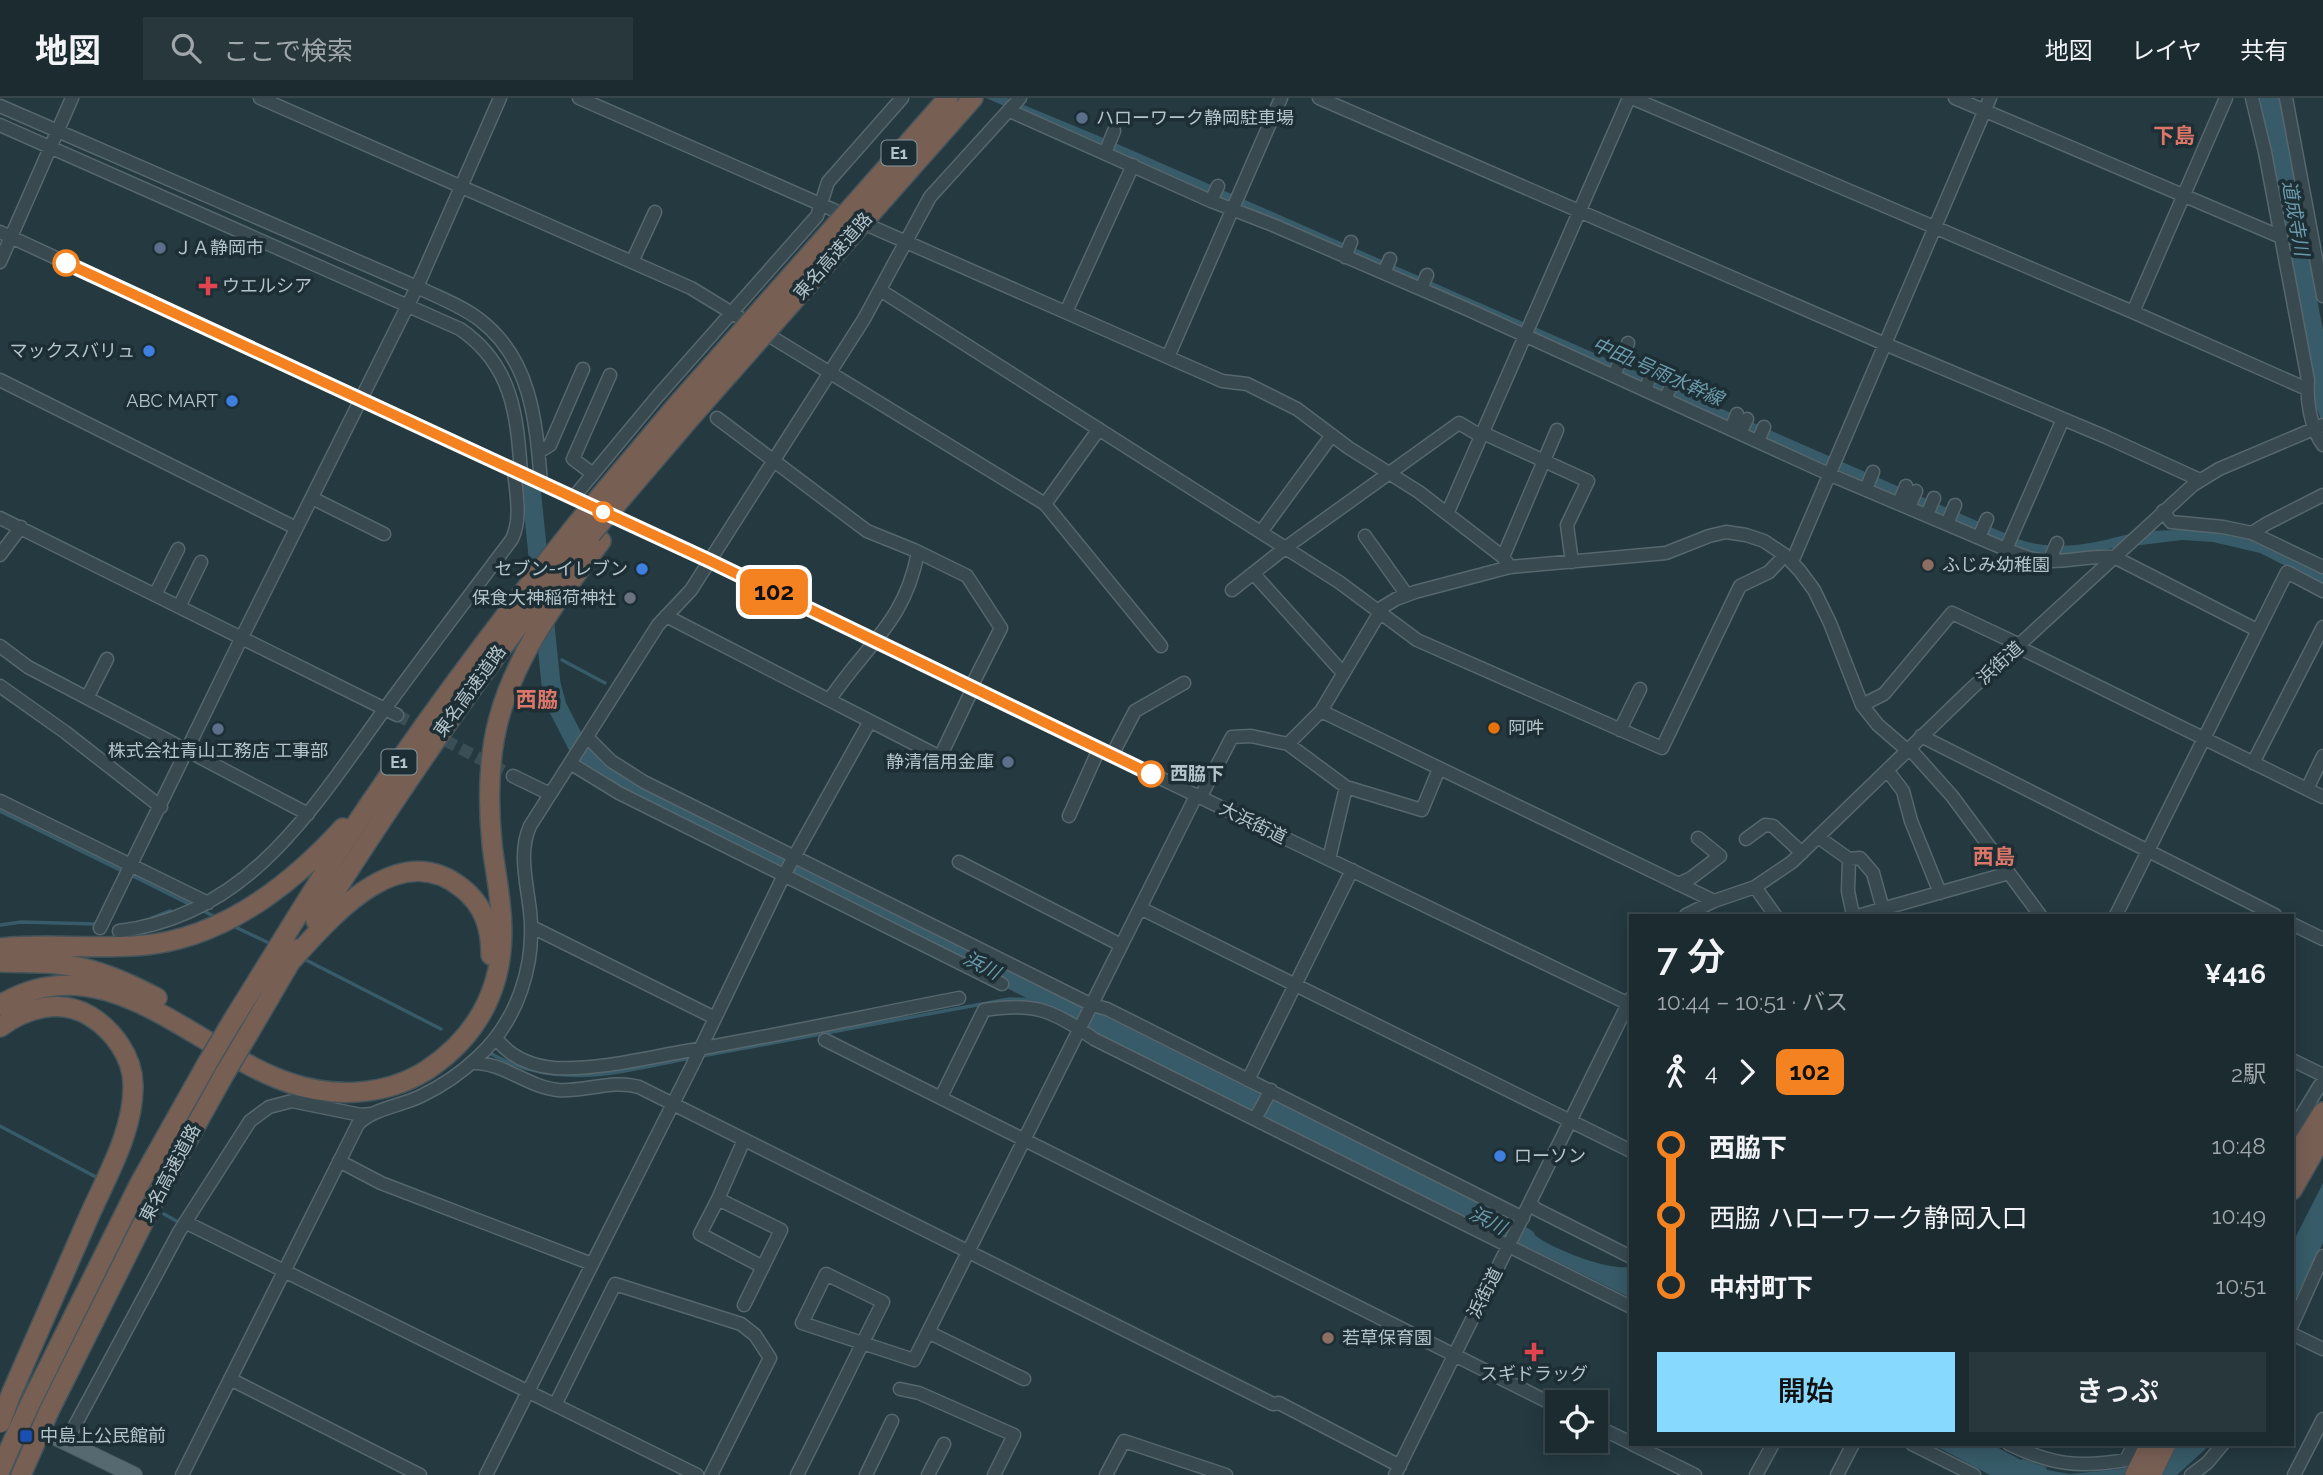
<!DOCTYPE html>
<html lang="ja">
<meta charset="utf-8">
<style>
:root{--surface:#1b2b30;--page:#28373c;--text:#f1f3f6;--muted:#a0a7ab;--line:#39474c;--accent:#87d9fd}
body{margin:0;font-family:Raleway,"Noto Sans JP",sans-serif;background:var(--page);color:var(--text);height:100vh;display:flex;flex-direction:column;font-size:26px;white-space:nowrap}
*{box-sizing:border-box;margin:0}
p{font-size:23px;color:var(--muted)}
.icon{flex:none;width:38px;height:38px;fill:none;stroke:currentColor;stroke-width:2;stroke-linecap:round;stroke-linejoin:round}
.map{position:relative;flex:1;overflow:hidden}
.side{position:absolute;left:1629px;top:816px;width:665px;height:532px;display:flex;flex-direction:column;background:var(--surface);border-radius:0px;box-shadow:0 4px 18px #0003,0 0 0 2px var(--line)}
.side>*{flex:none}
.badge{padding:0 14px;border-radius:10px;font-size:24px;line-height:46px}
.buttons{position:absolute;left:1545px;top:1292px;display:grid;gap:14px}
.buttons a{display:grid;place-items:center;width:63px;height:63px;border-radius:0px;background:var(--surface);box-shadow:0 4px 18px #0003,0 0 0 2px var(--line);font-size:35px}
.map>.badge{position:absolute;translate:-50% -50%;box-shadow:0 0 0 4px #fff}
.legs{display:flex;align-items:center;gap:10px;height:77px;padding:0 28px;font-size:23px}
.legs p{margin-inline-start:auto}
.overview{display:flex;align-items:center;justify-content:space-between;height:119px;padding:0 28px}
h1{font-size:38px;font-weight:600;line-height:52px}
.cta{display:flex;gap:14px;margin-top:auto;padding:14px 28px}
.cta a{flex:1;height:80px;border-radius:0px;background:var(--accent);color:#111;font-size:28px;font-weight:600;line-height:80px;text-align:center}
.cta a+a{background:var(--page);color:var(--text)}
ul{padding:0 28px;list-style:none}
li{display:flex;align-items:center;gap:24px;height:70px;font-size:26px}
li i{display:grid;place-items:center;width:10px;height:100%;margin:0 9px;background:currentColor}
li i::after{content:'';width:18px;height:18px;margin:-9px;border:5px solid;border-radius:50%;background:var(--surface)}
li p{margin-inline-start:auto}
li:first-child i{background:linear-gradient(#0000 50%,currentColor 0)}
li:last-child i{background:linear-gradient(currentColor 50%,#0000 0)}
header{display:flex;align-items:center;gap:42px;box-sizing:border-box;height:98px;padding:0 35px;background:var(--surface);border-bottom:2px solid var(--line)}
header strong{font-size:33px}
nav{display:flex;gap:38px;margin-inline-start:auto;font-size:24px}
.search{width:490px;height:63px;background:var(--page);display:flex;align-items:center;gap:18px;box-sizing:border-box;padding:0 24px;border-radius:0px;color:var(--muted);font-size:26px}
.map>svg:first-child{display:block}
.water{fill:#375b68}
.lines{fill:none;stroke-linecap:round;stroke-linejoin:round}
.stream{stroke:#375b68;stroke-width:3.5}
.river{stroke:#375b68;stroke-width:19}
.minor-tunnel{stroke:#3a4e55;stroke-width:12;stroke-dasharray:12 6;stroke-linecap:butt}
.minor-casing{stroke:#56676e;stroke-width:15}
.major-casing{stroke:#44555c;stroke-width:18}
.highway-casing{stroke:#43545b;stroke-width:22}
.minor{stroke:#384950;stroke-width:12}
.major{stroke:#566970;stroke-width:16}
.highway{stroke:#775f54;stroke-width:19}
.highway-bridge-casing{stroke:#43545b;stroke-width:22;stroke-linecap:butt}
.highway-bridge{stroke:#775f54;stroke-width:19}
.line-1-casing{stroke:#fff;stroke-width:16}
.line-1{stroke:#f58220;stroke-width:10}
.service-dot{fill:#5c6f8a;stroke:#1d2e35;stroke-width:2.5}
.stop-1-dot{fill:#fff;stroke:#f58220;stroke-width:3.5}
.health-dot{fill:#e0444e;stroke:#1d2e35;stroke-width:2.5}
.shop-dot{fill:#3f7fe0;stroke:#1d2e35;stroke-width:2.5}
.education-dot{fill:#8d6e63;stroke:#1d2e35;stroke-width:2.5}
.worship-dot{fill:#6b7280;stroke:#1d2e35;stroke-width:2.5}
.food-dot{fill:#e8710a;stroke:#1d2e35;stroke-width:2.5}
.transit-dot{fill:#1a4fb4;stroke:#1d2e35;stroke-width:2.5}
.labels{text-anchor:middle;stroke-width:7;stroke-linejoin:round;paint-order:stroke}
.shield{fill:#1d2e35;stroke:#87979e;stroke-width:2}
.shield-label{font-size:16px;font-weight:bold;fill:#b4c4cb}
.poi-label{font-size:18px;fill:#b4c4cb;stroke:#1d2e35;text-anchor:start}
.street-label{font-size:18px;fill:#b4c4cb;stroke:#1d2e35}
.stop-label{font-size:18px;font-weight:bold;fill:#b4c4cb;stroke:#1d2e35;text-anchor:start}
.water-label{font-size:19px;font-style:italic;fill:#6c9bab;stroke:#1d2e35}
.quarter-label{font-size:21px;font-weight:bold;fill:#dc7668;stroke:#1d2e35}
</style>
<header>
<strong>地図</strong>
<div class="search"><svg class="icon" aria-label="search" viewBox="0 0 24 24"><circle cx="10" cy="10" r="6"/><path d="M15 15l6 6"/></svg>ここで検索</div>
<nav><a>地図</a><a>レイヤ</a><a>共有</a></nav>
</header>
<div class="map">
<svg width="2323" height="1377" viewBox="0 0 2323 1377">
<rect width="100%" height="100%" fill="#243940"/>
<path class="water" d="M986,0H1007L1113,44L2018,441C2048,452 2083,448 2113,440C2125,437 2137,434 2150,433C2182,432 2214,430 2245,439C2272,447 2298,462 2323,475V487L2260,455L2213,444L2182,442L2058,457H2042L2015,449Z
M2255,0H2279L2323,232V328L2316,308Z
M2323,1085V1145L2293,1205V1144Z
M1509,1120C1523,1127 1533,1137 1547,1145C1568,1156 1608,1172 1631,1169V1200L1525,1148L1518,1147L1501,1135Z
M1932,1346H1991L2021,1362L2023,1361L2046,1369L2047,1372L2070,1376L2121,1371L2129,1369L2169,1346H2211L2177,1377H1990Z"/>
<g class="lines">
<path class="stream" d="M562,562L605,585
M0,713L124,774
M131,777L193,808
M200,811L215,819
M152,820L170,813
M0,827L21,824L96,826
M231,827L271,846
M304,861L441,931
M488,954C556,994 618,974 691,960
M702,958L1009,901L1053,902
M0,1028L96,1079
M164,1116L180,1125"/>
<path class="river" d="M531,389L551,586L557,608L577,647L593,665L625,688L1526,1140"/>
<path class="minor-tunnel" d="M397,617L513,678"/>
<defs>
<path id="minor" d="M260,0L691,190L1045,406L1161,548
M579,0L1222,283L1247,286L1297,311L1349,350L1419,394L1503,459L1510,469
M1319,0L1885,246L2106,339L2200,382
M1632,0L2133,214L2307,291
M1955,0L2281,139
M2252,0L2265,54L2308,282C2306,302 2311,331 2323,347
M2286,0L2323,198
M0,8L417,189C438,199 462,208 480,222C532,262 536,325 541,385
M1010,13L1211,103L1273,127L1467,211L1831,377L2003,450C2018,456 2031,462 2047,463C2069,464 2091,457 2114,459L2257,532
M0,27L460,231C513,267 517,318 521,375
M1105,55L1114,33
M1211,103L1218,88
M0,134L710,463L1631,907
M1345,159L1351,144
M0,164L72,0
M632,164L655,114
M1384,175L1390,161
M1421,191L1427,177
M880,192L1339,484L1417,542L1662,650L1740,488L1769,474L1785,457
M1066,214L1133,67
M2133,214L2226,0
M1168,259L1281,0
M1614,277L1628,245
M0,282L296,430
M1645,292L1651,277
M1665,301L1672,286
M717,320L867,433L914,452L967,478L1001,530L971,589
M1731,331L1737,316
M1483,335L1588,383L1567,427L1572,464
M1740,335L1747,321
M1758,343L1764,329
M539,354L550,347L583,271
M593,376L573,361L610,277
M1866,391L1873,374
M312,400L384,436
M573,400L657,299L817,118L828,84L902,0
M1899,405L1906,388
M1045,406L1099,331
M1909,409L1916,393
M2163,413L2171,424L2223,429L2252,435L2323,469
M1447,416L1629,0
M1927,417L1934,400
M0,420L397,617
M1947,426L1955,407
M1261,434L1332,337
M2252,435L2266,426L2323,397
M1365,438L1407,497
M1979,439L1987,421
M2006,451L2063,321
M0,457L21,429
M1503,459L1557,332
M2049,463L2057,445
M1792,464L1990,0
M1253,475L1343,575
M1232,492L1285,450L1459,325L1481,338
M155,497L178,451
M179,509L201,464
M1378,512L1396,501L1415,494L1510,469L1666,455L1709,438L1726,434L1746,437L1764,443L1785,457L1800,473L1814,492L1830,525L1862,607L1878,627L1907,652
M666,518L940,659L973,590
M0,548L28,569L308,716
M2018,549L2323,699
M0,588L65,634L161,709
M87,600L107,561
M830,601C867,546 905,524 918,454
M1862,607L1884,596L1952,515L2020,547
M1321,613L1714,803
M1620,632L1640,591
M1921,638L2275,817
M587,639L611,663L644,684L1092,907L1107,911L1523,1120
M1288,646L1346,689L1422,712L1439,671
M1909,650L1952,698L2040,817
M1112,657L1135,613L1184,585
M570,665L619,695L1002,886
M2253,665L2323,529
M1887,672L1903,693L1911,723L1940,795
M513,678L550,696
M2307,691L2323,658
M1200,700L1232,639L1251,638L1288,646L1321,613L1380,514
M0,703L208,805
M1069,718L1099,651
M1818,739L1849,761L1848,793L1853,817
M1746,741L1765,727L1773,728L1802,755
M1329,761L1346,689
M1849,761L1860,760L1873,775L1883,811
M959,764L1121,847
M1678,786L1691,780L1720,758L1698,740
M1755,789L1775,817
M1140,810L1631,1053
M1686,817L1714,803L1755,789L1792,764L1971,591L2193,387L2219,371L2323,327
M1861,817L2009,775
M2116,817L2287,474L2323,493
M2292,826L2323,841
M532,829L715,920
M100,830L241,541L417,189L500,0
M119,833C252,817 315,706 387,608C428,552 470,497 512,441C522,420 516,395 514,372
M496,940C510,959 531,968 555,970C597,972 640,961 681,954C774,938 866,918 959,900
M825,942L1558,1309
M2292,962L2323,977
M471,965C502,963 527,989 558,992C586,994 612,981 639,989L1273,1306L1279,1305L1400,1368
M1248,982L1352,772
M941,999L984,912C1034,904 1053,912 1094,941L1631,1209
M1255,1021L1271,992
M2292,1033L2320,987
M744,1042L718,1101L700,1136L763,1169
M339,1063L381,1085L592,1166
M718,1101L781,1132L744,1207
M1531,1106L1536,1111L1631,1159
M185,1124L697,1377
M2292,1227L2323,1158
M928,1234L1024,1281
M2292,1236L2323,1251
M230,1281L420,1377
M900,1291L919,1295L1014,1337L994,1377
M555,1307L615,1186L741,1226L755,1237L770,1260L711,1377
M1596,1328L1631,1345
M66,1344L179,1134L250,1023L269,1009L292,1003L361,1017L371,1016
M1632,1346L1695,1377
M1912,1346L1974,1377
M2009,1346C2052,1367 2079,1370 2126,1362L2134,1346
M182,1377L358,1026C374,1010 401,1008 421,998C442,988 461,975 478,959C518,922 536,866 530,813C527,785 518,755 530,728L658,527L691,492L864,221L930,99L1020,0
M486,1377L693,966L784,777L870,623
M797,1377C826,1320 854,1262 883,1204L826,1176L802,1225L914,1262L1196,698
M866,1377L892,1323
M928,1377L944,1346
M1106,1377L1124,1343L1226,1377
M1395,1377L1631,900
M1756,1377L1773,1346
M1837,1377L1853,1346
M2191,1377L2207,1365L2223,1346
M2294,1377L2323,1321"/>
<path id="major" d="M51,1337L134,1377"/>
<path id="highway" d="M850,111L948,0
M866,121L973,0
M316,823C400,692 485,565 584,445
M0,850C45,845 89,851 134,848C217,844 289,789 343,730
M293,861C333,817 399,739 462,790C484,807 491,830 491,857
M0,864C21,865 44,864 65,867C98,871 128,885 157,900
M0,907C106,842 196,954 290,985C334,1000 386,998 427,972C487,932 509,874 500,804C498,784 494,765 492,746C488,705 488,661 499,620C517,554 560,497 601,443
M233,922C270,863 305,804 343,746C415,636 494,530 576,427
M0,929C26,910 60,900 90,918C113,932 133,959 133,987C134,1034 105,1081 87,1123C62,1180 37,1237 12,1294
M250,933L298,851
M2292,1063L2323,1014
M2292,1092L2323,1038
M31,1304L140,1085L208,964
M49,1313L156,1099L225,975
M0,1373L13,1343
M21,1377L32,1352
M2135,1377L2150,1346
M2151,1377L2166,1346"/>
</defs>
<use href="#minor" class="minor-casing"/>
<use href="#major" class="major-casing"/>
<use href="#highway" class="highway-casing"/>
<use href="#minor" class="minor"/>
<use href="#major" class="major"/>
<use href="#highway" class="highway"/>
<defs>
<path id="highway-bridge" d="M576,427L676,308L850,111
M591,436L691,319L866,121
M208,964L233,922
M225,975L250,933
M0,1325L12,1294
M13,1343L31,1304
M32,1352L49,1313"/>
</defs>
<use href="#highway-bridge" class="highway-bridge-casing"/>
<use href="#highway-bridge" class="highway-bridge"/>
</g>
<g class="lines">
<defs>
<path id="line-1" d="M66,165L710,463L1151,676"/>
</defs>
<use href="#line-1" class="line-1-casing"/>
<use href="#line-1" class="line-1"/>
</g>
<g class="service-dot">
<circle cx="1082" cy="20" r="7"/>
<circle cx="160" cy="150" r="7"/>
<circle cx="218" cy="631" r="7"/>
<circle cx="1008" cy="664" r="7"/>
</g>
<g class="stop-1-dot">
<circle cx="66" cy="165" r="12"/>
<circle cx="603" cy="414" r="9"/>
<circle cx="1151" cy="676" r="12"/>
</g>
<g class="health-dot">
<path d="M204.5 177.5h7v7h7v7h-7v7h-7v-7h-7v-7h7z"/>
<path d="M1530.5 1243.5h7v7h7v7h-7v7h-7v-7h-7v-7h7z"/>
</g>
<g class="shop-dot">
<circle cx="149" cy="253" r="7"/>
<circle cx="232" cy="303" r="7"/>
<circle cx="642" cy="471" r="7"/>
<circle cx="1500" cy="1058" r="7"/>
</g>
<g class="education-dot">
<circle cx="1928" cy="467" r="7"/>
<circle cx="1328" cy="1240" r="7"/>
</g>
<circle class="worship-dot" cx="630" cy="500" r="7"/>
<circle class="food-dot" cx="1494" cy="630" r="7"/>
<rect class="transit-dot" x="19" y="1331" width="14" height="14" rx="3.5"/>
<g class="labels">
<g class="shield">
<rect x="881.5" y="42.5" width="35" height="25" rx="5"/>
<rect x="381.5" y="651.5" width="35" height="25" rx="5"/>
</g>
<g class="shield-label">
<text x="899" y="61">E1</text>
<text x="399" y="670">E1</text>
</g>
<g class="poi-label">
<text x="1096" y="26">ハローワーク静岡駐車場</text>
<text x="174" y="156">ＪＡ静岡市</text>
<text x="222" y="194">ウエルシア</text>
<text x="135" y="259" text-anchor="end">マックスバリュ</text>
<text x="218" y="309" text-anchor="end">ABC MART</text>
<text x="1942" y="473">ふじみ幼稚園</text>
<text x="628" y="477" text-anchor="end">セブン-イレブン</text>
<text x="616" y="506" text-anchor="end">保食大神稲荷神社</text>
<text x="1508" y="636">阿吽</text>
<text x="218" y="659" text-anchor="middle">株式会社青山工務店 工事部</text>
<text x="994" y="670" text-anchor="end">静清信用金庫</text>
<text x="1514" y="1064">ローソン</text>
<text x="1342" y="1246">若草保育園</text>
<text x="1534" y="1282" text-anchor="middle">スギドラッグ</text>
<text x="40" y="1344">中島上公民館前</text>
</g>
<g class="street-label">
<text transform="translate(833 158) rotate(-49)" y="6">東名高速道路</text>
<text transform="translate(2000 565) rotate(-42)" y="6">浜街道</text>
<text transform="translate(470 593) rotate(-54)" y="6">東名高速道路</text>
<text transform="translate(1253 725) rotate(26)" y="6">大浜街道</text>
<text transform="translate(170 1075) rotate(-62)" y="6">東名高速道路</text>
<text transform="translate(1485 1195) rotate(-63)" y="6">浜街道</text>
</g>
<g class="stop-label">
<text x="1170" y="682">西脇下</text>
</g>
<g class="water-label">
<text transform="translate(2296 120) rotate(80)" y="7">道成寺川</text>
<text transform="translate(1658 273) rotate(24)" y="7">中田1号雨水幹線</text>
<text transform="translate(982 867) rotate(27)" y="7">浜川</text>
<text transform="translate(1488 1122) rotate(27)" y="7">浜川</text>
</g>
<g class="quarter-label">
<text x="2174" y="45">下島</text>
<text x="537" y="609">西脇</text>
<text x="1994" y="766">西島</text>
</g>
</g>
</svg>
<div class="buttons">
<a><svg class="icon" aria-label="locate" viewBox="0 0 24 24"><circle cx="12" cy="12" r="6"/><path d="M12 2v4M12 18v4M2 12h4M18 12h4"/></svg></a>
</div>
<b class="badge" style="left:774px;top:494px;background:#f58220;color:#111">102</b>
<section class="side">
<div class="overview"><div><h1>7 分</h1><p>10:44 – 10:51 · バス</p></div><b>¥416</b></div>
<div class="legs"><svg class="icon" aria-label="walk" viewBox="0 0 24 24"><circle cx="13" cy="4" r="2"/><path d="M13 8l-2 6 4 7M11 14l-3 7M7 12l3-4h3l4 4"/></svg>4<svg class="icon" aria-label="forward" viewBox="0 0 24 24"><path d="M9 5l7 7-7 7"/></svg><b class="badge" style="background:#f58220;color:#111">102</b><p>2駅</p></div>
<ul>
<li><i style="color:#f58220"></i><b>西脇下</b><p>10:48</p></li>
<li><i style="color:#f58220"></i><span>西脇 ハローワーク静岡入口</span><p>10:49</p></li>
<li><i style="color:#f58220"></i><b>中村町下</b><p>10:51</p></li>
</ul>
<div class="cta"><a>開始</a><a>きっぷ</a></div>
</section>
</div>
